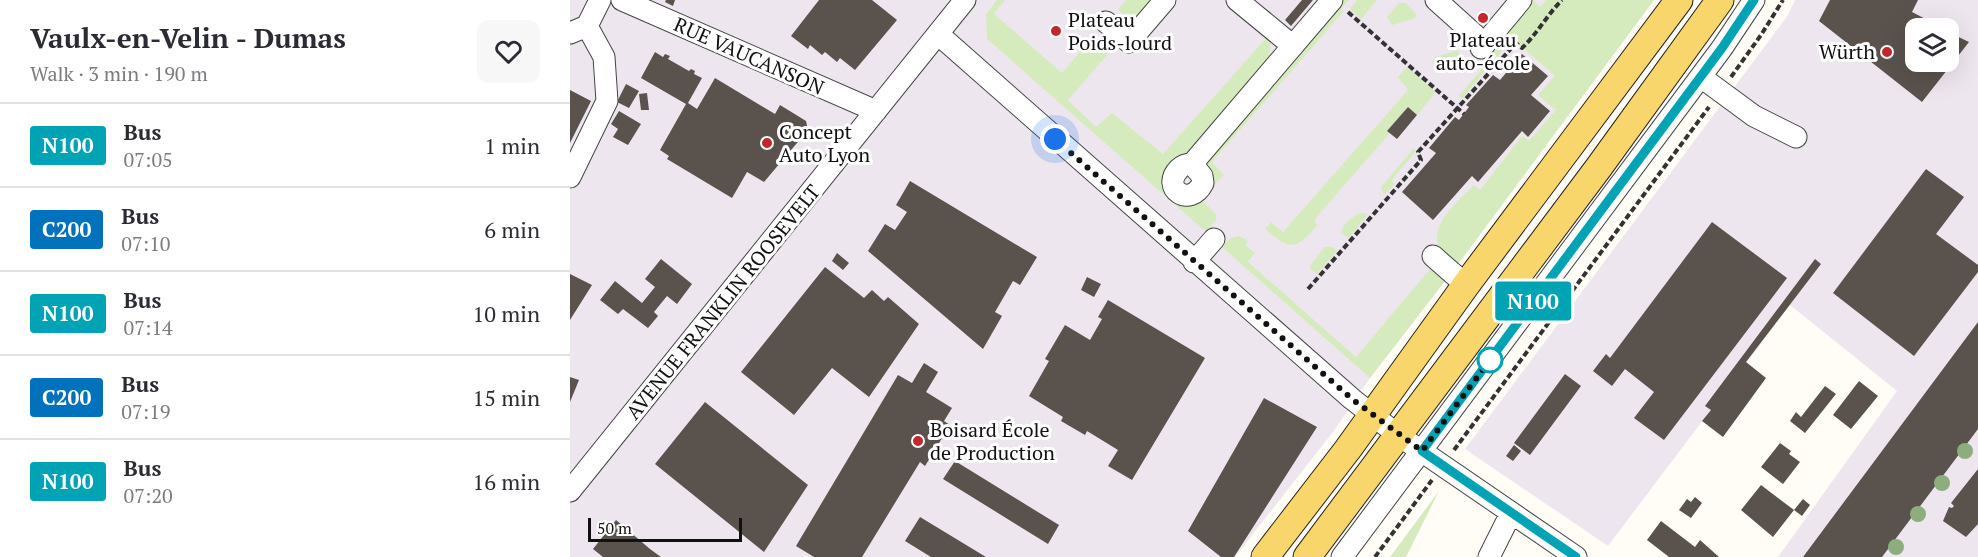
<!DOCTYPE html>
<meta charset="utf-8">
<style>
:root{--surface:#fff;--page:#f7f7f7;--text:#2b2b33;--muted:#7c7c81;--line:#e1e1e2}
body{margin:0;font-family:"PT Serif",serif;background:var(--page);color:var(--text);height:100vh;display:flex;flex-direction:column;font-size:22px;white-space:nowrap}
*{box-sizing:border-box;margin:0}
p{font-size:20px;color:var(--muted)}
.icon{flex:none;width:33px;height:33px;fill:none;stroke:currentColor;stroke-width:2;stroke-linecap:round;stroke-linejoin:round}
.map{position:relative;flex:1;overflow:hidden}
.drawer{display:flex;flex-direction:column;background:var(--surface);width:570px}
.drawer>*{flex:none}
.badge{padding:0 12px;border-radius:4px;font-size:21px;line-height:39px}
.controls{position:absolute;left:1335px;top:18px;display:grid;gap:12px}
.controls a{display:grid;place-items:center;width:54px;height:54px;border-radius:12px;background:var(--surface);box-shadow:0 6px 24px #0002;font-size:30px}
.scale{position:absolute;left:18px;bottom:15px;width:154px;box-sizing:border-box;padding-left:6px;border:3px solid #111;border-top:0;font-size:16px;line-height:21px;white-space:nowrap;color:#111;-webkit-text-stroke:4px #fff;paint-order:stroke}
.you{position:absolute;width:30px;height:30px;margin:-15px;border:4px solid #fff;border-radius:50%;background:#1a73e8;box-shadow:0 0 0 9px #1a73e833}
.map>.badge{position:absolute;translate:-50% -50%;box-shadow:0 0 0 3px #fff}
.round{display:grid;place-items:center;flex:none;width:63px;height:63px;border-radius:12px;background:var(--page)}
.overview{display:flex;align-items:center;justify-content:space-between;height:102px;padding:0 30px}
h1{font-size:28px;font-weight:700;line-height:45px}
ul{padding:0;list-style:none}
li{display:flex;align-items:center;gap:18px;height:84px;padding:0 30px;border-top:2px solid var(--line)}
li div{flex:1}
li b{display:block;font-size:22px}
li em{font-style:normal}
li .badge{min-width:66px;font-weight:700;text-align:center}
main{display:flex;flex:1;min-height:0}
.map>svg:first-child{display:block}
.industrial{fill:#eee6ef;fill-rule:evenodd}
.green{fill:#d5ebbd}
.building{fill:#5a524d}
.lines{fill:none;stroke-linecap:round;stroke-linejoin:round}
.minor-casing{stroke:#444;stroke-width:23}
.major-casing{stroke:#222;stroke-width:29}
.path{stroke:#333;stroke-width:4;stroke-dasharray:6 3;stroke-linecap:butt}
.minor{stroke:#fff;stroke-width:21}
.major{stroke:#f9d66b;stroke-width:27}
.tree{fill:#8dad7f}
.line-casing{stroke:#fff;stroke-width:14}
.line{stroke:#00a3b4;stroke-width:9}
.walk{stroke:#111;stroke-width:6;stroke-dasharray:0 10.8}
.poi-dot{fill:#c4262e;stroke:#fff;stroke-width:2}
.stop-dot{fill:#fff;stroke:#00a3b4;stroke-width:3}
.labels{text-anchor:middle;stroke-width:6;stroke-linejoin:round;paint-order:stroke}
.poi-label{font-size:20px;fill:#111;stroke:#fff;text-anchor:start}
.street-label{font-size:20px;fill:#111;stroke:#fff}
</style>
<main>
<section class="drawer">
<div class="overview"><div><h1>Vaulx-en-Velin - Dumas</h1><p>Walk · 3 min · 190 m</p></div><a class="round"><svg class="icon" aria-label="heart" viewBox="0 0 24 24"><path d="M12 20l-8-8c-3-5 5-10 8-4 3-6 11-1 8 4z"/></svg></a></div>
<ul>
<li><span class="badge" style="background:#00a3b4;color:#fff">N100</span><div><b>Bus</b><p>07:05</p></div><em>1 min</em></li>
<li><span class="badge" style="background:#0072bc;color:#fff">C200</span><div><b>Bus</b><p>07:10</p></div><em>6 min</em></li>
<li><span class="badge" style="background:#00a3b4;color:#fff">N100</span><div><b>Bus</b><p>07:14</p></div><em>10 min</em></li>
<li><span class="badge" style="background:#0072bc;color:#fff">C200</span><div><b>Bus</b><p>07:19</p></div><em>15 min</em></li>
<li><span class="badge" style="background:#00a3b4;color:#fff">N100</span><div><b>Bus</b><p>07:20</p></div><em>16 min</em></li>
</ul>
</section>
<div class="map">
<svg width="1408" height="557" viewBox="0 0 1408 557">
<rect width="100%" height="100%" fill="#fffdf5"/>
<path class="industrial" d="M0,0H1084L888,264L800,378L766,428L665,557H0Z
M1225,0H1408V557H1208L1327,391L1220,305L1038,546L895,449L1218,15ZM1346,28H1378V62H1346Z"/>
<path class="green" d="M427,0H435L424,14L492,73L521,39L538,54L498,100L526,127L542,113L593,154L698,36L701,39L699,59L590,185C603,196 615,211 632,200L646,214V220L636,232L417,39L416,14Z
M556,0H583L563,24L548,9Z
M775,0H779L771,9L774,11L642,162L654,175L645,184C636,176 635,170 636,158Z
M787,0H807L791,19L780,9Z
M963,0L970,7L976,0H1084L888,264L869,248C859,224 889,201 904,185L910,190L952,136L959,141L986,110L968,95L985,76L943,39L925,59L916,52Z
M829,3H836L847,15L843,19L822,25L817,17Z
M888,50L892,61L881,72L876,73L862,61L866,57Z
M915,65L918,67L892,99L889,96Z
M837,67L866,92L847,115L838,107L818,131L820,133L744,220L747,225C726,251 720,250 695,229L701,222L713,232L838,90L828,77Z
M844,148L846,151L822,180L824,185L814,195L811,187Z
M790,213L798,214L779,238L771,233C773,223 782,217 790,213Z
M669,236L678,241L675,245L685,253L678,262L786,357L860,269L875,281L800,378L651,246L661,238Z
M755,247H763L767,251L747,274L740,269L741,264Z
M869,491L836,557H820Z"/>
<path class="building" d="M96,0H105L103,6L95,2Z
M249,0H302L327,20L285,70L270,58L267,62L255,52L252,55L240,45L238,49L221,36Z
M732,0H743L721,26L715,20Z
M1260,0H1348L1342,12L1373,28H1346V62H1378V32L1399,42L1352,102L1249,21Z
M85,52L93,57L95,54L100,56L98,59L119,71L121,69L125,71L124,74L132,78L118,103L127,109L145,78L205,114L210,105L236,121L238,130L194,182L177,172L162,198L97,159L99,156L90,150L116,104L71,78Z
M952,54L978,76L961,95L980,111L958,137L952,131L908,182L902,176L863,220L832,192L866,153L859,148L885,117L889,120L899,107L896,105L923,75L930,80Z
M56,84L69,91L59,108L47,102Z
M0,90L21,101L0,143Z
M77,93L79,110H71L69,94Z
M838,107L847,115L827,139L817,131Z
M49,111L71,124L58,145L43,137L48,129L41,124Z
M1356,169L1394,197L1366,234L1408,265V272L1344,356L1263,293Z
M340,181L467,257L450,285L443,281L425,312L432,316L413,349L298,251L315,224L325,230L337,212L326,205Z
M1142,222L1217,278L1094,440L1064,418L1084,392L1055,369L1042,386L1023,371L1036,354L1040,358Z
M267,253L279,263L273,270L262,261Z
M91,259L122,284L107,304L97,296L84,312L88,316L78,328L53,309L48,314L30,300L45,281L72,303L85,287L75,279Z
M1245,259L1251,264L1176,362L1196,378L1153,437L1132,421L1141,410L1135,406Z
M255,267L294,298L302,290L314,301L318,297L349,324L299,397L262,368L224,415L171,372Z
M0,274L22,285L0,320Z
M517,277L531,284L524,297L511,290Z
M538,300L635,358L562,480L538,466L548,450L517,431L515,435L491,421L493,417L459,396L479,361L475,359L495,325L520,340L532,319L528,317Z
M1408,322V429L1312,557H1233Z
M354,363L368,372L356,392L382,408L374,421L380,425L355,466L350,462L292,557H244L226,546L328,375L342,383Z
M995,374L1011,386L960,455L944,443Z
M0,377L9,380L0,402Z
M1289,381L1308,396L1281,429L1263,415Z
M1255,386L1266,394L1235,433L1220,421L1226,412L1231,417Z
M694,398L747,427L664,557H651L618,531Z
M135,402L238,485L194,552L85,464Z
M1210,443L1221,451L1219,454L1230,462L1213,484L1191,467Z
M944,445L951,451L943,461L936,456Z
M385,461L489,525L478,544L373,479Z
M1408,469V524L1396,537L1373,521L1379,507L1382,508L1384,506L1381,503Z
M1191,485L1224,510L1203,537L1171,510Z
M1125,497L1132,503L1121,518L1109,510L1117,499L1121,502Z
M1233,499L1240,505L1232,516L1224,510Z
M350,517L416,557H361L335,541Z
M46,520L80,549L91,557H33L23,549Z
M1091,521L1125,547L1130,540L1149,557H1099L1077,540Z"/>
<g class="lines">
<defs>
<path id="minor" d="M52,0L306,111
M667,0L723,46
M866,0L915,44
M536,22L559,42L595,0
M0,33L17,26L30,0
M368,34L782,399L828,435L1006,557
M911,48L951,0
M1131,77L1184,116L1226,137
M622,164L632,176L633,183C620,209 590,188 609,169C613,165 616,164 622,164L762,0
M0,177L37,101L34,57L17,26
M863,256L896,285
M624,262L644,239
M0,491L395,0
M772,557L1152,48L1184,0
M919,557L941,513"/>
<path id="major" d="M695,557L778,449L896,285L1109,0
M737,557L1029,167L1150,0"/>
</defs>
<use href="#minor" class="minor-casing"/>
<use href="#major" class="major-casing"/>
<path class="path" d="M778,12L894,114
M1161,77L1191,35L1213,0
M738,289L851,160L848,152L946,43L952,48C967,34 977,15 992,0
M884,450L1139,107
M805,557L862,480"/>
<use href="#minor" class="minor"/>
<use href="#major" class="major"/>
</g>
<g class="tree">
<circle cx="1395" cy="451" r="8"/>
<circle cx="1372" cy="483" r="8"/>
<circle cx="1348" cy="514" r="8"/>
<circle cx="1326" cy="547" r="8"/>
</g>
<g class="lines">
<defs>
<path id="line" d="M1006,557L852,451L1152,48L1184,0"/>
</defs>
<use href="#line" class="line-casing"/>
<use href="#line" class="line"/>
<path class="walk" d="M485,139L782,399L852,451L920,360"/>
</g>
<g class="poi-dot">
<circle cx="913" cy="18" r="6"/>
<circle cx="486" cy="31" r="6"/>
<circle cx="1317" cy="52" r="6"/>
<circle cx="197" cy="143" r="6"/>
<circle cx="348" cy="441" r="6"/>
</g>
<circle class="stop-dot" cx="920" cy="360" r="12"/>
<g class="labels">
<g class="poi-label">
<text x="498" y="27">Plateau<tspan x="498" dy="23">Poids-lourd</tspan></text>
<text x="913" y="47" text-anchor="middle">Plateau<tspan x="913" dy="23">auto-école</tspan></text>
<text x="1305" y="59" text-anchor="end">Würth</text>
<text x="209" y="139">Concept<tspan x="209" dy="23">Auto Lyon</tspan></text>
<text x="360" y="437">Boisard École<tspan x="360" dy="23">de Production</tspan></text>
</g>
<g class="street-label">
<text transform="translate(179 56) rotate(24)" y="7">RUE VAUCANSON</text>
<text transform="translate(153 302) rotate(-51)" y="7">AVENUE FRANKLIN ROOSEVELT</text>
</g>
</g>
</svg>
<div class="controls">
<a><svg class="icon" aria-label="layers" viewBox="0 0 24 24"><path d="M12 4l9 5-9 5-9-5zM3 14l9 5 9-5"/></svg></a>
</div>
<div class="scale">50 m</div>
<div class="you" style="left:485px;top:139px"></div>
<b class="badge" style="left:963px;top:301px;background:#00a3b4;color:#fff">N100</b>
</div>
</main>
